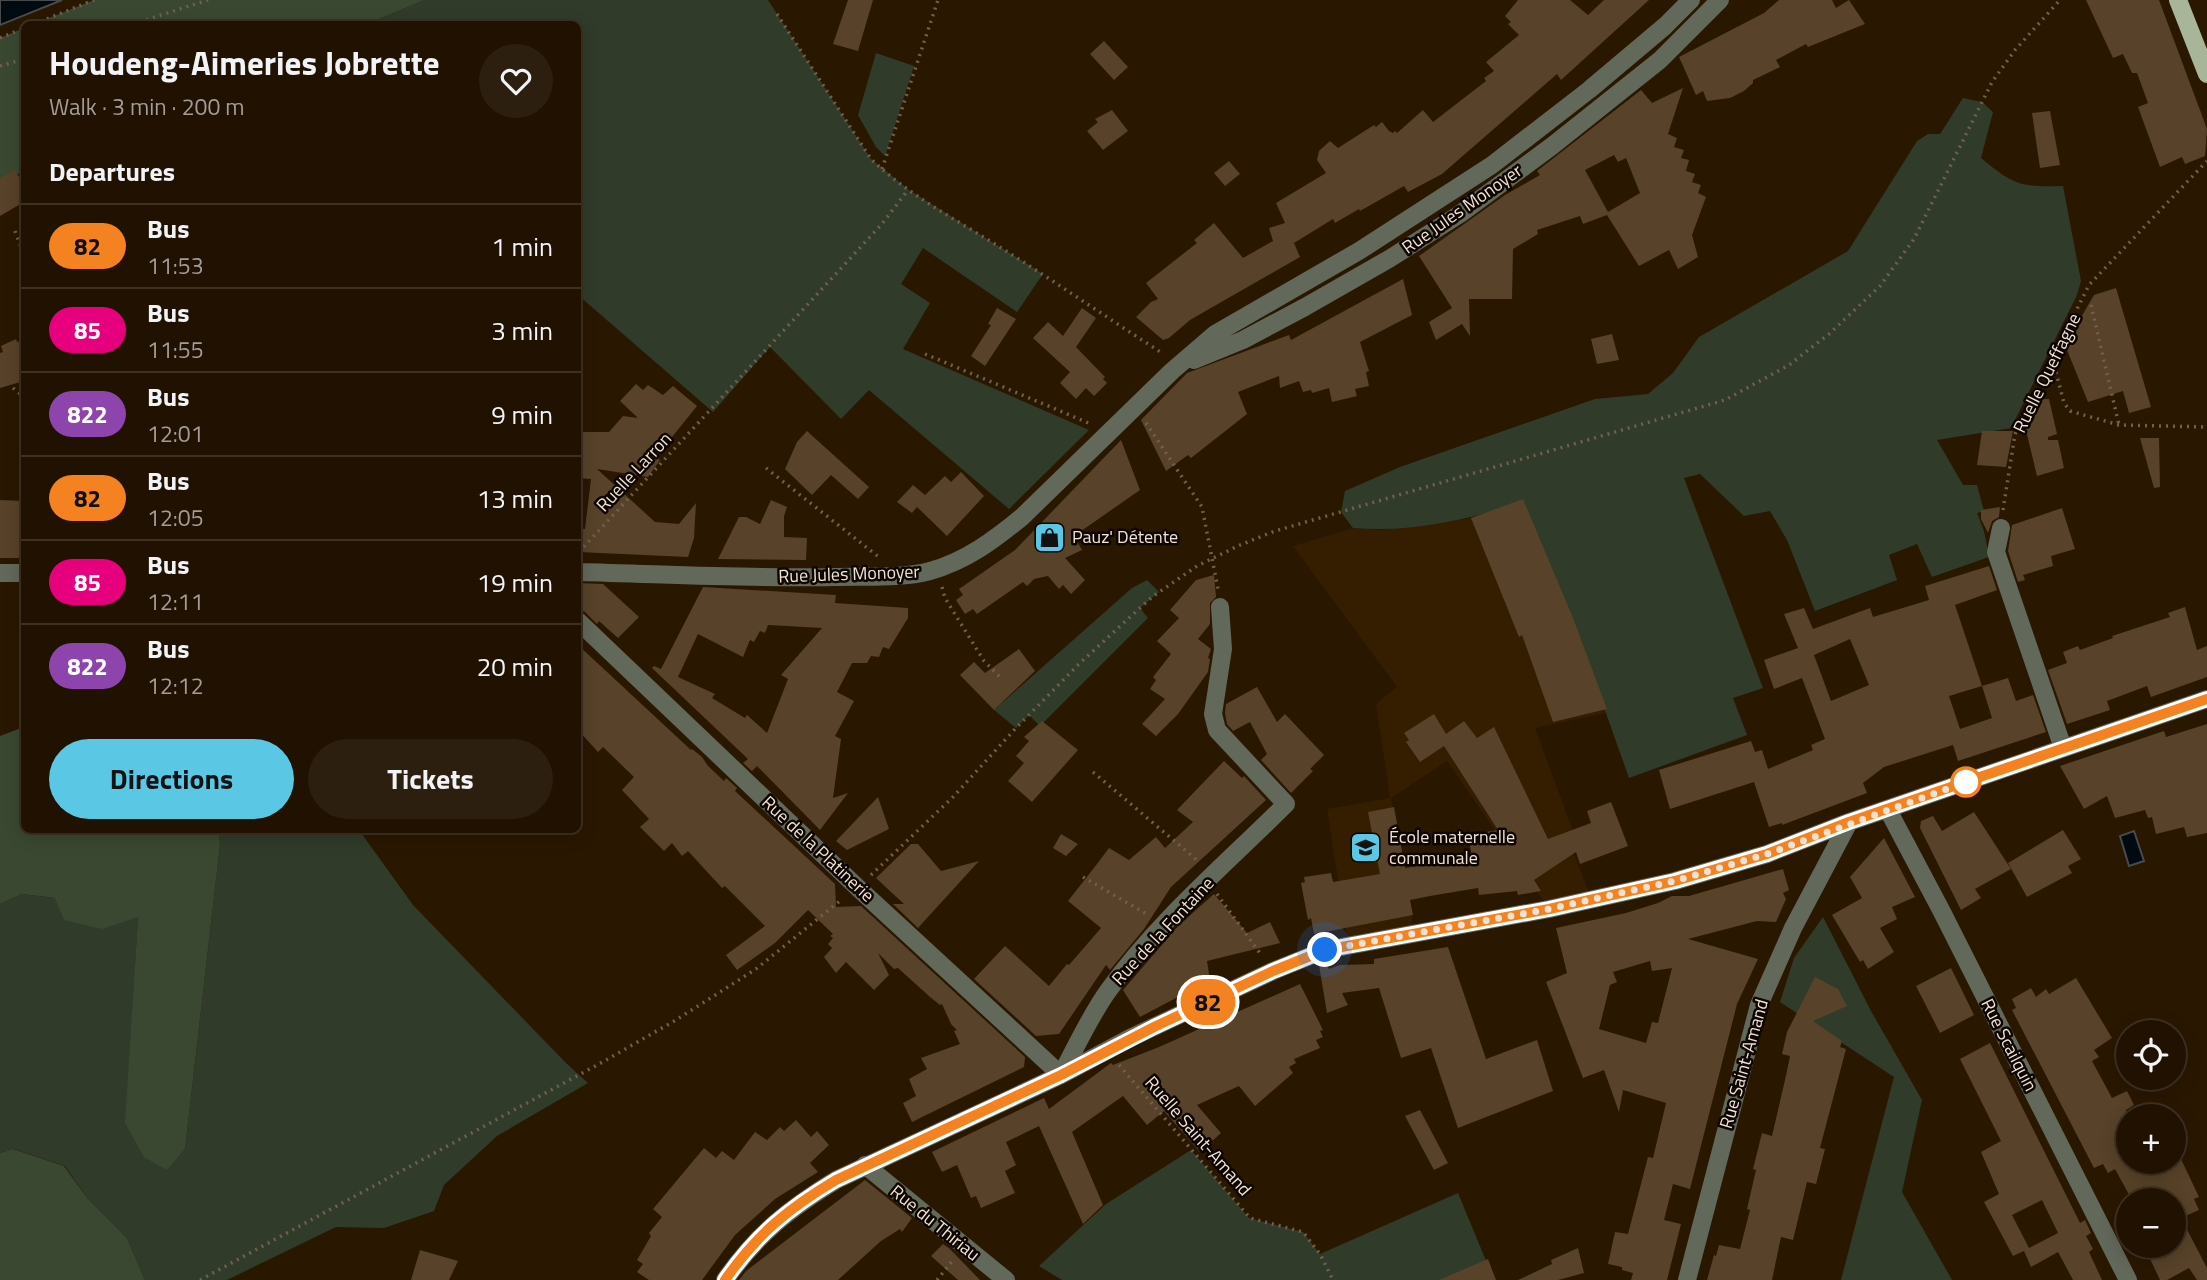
<!DOCTYPE html>
<meta charset="utf-8">
<style>
:root{--surface:#201100;--page:#2d1f0f;--text:#f1f3f6;--muted:#a29d99;--line:#3d3122;--accent:#5ac8e5}
body{margin:0;font-family:"Titillium Web",sans-serif;background:var(--page);color:var(--text);height:100vh;display:flex;flex-direction:column;font-size:26px;white-space:nowrap}
*{box-sizing:border-box;margin:0}
p{font-size:23px;color:var(--muted)}
.icon{flex:none;width:38px;height:38px;fill:none;stroke:currentColor;stroke-width:2;stroke-linecap:round;stroke-linejoin:round}
.map{position:relative;flex:1;overflow:hidden}
.sheet{position:absolute;left:21px;top:21px;width:560px;height:812px;display:flex;flex-direction:column;background:var(--surface);border-radius:10px;box-shadow:0 4px 18px #0003,0 0 0 2px var(--line)}
.sheet>*{flex:none}
.badge{padding:0 14px;border-radius:23px;font-size:24px;line-height:46px}
.buttons{position:absolute;left:2116px;top:1020px;display:grid;gap:14px}
.buttons a{display:grid;place-items:center;width:70px;height:70px;border-radius:50%;background:var(--surface);box-shadow:0 4px 18px #0003,0 0 0 2px var(--line);font-size:35px}
.you{position:absolute;width:35px;height:35px;margin:-18px;border:5px solid #fff;border-radius:50%;background:#1a73e8;box-shadow:0 0 0 10px #1a73e833}
.map>.badge{position:absolute;translate:-50% -50%;box-shadow:0 0 0 4px #fff}
h2{padding:0 28px;font-size:26px;line-height:63px}
.round{display:grid;place-items:center;flex:none;width:74px;height:74px;border-radius:37px;background:var(--page)}
.overview{display:flex;align-items:center;justify-content:space-between;height:119px;padding:0 28px}
h1{font-size:33px;font-weight:700;line-height:52px}
.primary-button{display:flex;gap:14px;margin-top:auto;padding:14px 28px}
.primary-button a{flex:1;height:80px;border-radius:42px;background:var(--accent);color:#111;font-size:28px;font-weight:700;line-height:80px;text-align:center}
.primary-button a+a{background:var(--page);color:var(--text)}
ul{padding:0;list-style:none}
li{display:flex;align-items:center;gap:21px;height:84px;padding:0 28px;border-top:2px solid var(--line)}
li div{flex:1}
li b{display:block;font-size:26px}
li em{font-style:normal}
li .badge{min-width:77px;font-weight:700;text-align:center}
.map>svg:first-child{display:block}
.built{fill:#351d00}
.green{fill:#313b2a}
.forest{fill:#3a4831}
.water{fill:#000a11;stroke:#484b4c;stroke-width:2}
.building{fill:#584229;fill-rule:evenodd}
.lines{fill:none;stroke-linecap:round;stroke-linejoin:round}
.path{stroke:#71604c;stroke-width:3.5;stroke-dasharray:2 5;stroke-linecap:butt}
.minor{stroke:#62685a;stroke-width:18}
.major{stroke:#a9b599;stroke-width:18}
.line-casing{stroke:#fff;stroke-width:16}
.line{stroke:#f58220;stroke-width:10}
.walk{stroke:#f0e2d4;stroke-width:7;stroke-dasharray:0 12.6}
.stop-dot{fill:#fff;stroke:#f58220;stroke-width:3.5}
.labels{text-anchor:middle;stroke-width:5;stroke-linejoin:round;paint-order:stroke}
.street-label{font-size:18px;fill:#f0e2d4;stroke:#0c0500}
.poi-label{font-size:18px;fill:#f0e2d4;stroke:#0c0500;text-anchor:start}
</style>
<div class="map">
<svg width="2207" height="1280" viewBox="0 0 2207 1280">
<rect width="100%" height="100%" fill="#2a1700"/>
<path class="built" d="M1520,503L1573,622L1606,713L1535,728L1573,831L1566,834L1592,900L1549,909L1447,761L1391,798L1414,932L1348,944L1327,809L1390,798L1376,704L1397,687L1293,546L1353,528L1382,530L1467,519Z"/>
<path class="green" d="M425,0H768L871,159L909,190L1043,274L1017,312L923,248L901,284L930,303L903,349L1089,430L1009,509L869,390L841,419L770,347L713,412L578,295V24H367Z
M876,53L914,66L885,156L876,147L858,115Z
M1963,98L1982,102L1993,112L1981,158C2014,185 2019,187 2063,186L2081,281L2077,295L2011,428L1937,440L1963,485H1977L1984,511L1977,513L1984,531L1989,557L1932,577L1917,544L1889,555L1897,580L1815,611L1787,540L1770,511L1744,516L1700,474L1684,478L1763,688L1733,698L1747,735L1629,778L1574,623L1520,503C1466,520 1410,533 1353,528L1341,512L1345,491L1400,467L1595,399L1648,394L1673,373L1699,337L1848,251L1917,141L1928,134H1940Z
M1147,580L1159,592L1140,608L1148,618L1040,726L1029,715L1016,728L994,710L1132,588Z
M219,830H359L413,905L566,1063L588,1083L497,1136L444,1185L434,1211L384,1228L336,1227L227,1280H145L127,1238L87,1198L65,1166L14,1149L0,1153V904L22,894L55,898L138,917L126,1123L167,1169L185,1149L220,845Z
M1823,917L1871,1011L1922,1100L1902,1192L1952,1280H1841L1894,1077L1780,1002L1794,958Z
M1191,1150L1249,1218L1303,1232L1320,1254L1458,1193L1494,1280H1062L1039,1266L1106,1204Z"/>
<path class="forest" d="M94,0H425L367,24H34Z
M24,28V171L0,182V38Z
M24,727V830H219L220,845L185,1149L167,1170L144,1157L125,1123L138,917L102,929L64,920L55,898L22,894L0,904V736Z
M13,1149L64,1166L87,1198L127,1238L145,1280H0V1153Z"/>
<path class="water" d="M0,0H62L0,25Z
M2134,831L2144,861L2129,866L2120,836Z"/>
<path class="building" d="M848,0H873L858,51L833,44Z
M1518,0H1570L1588,15L1604,0H1649L1561,80L1557,74L1442,174L1408,192L1404,186L1360,211L1359,209L1335,223L1333,219L1294,243L1300,257L1190,320L1169,338L1163,340L1136,317L1151,302L1158,299L1146,283L1197,243L1194,240L1214,223L1243,258L1273,241L1269,228L1285,223L1276,203L1326,173L1317,160L1319,151L1330,141L1338,148L1374,125L1376,127L1382,122L1389,131L1393,133L1395,131L1397,133L1423,110L1433,122L1486,81L1484,78L1494,71L1486,62L1519,35L1508,24L1511,22L1505,16Z
M1779,0H1832L1836,8L1849,0L1865,24L1808,47L1806,44L1776,60L1780,67L1753,80V83L1744,91L1730,98L1707,101L1703,91L1696,95L1679,57L1764,13Z
M2086,0H2159L2207,129L2205,156L2185,164L2182,157L2160,167L2138,107L2148,103L2137,73H2132L2123,54L2113,58Z
M1104,41L1128,67L1114,80L1090,54Z
M1683,88L1668,134L1677,138L1674,147L1684,150L1681,158L1689,160L1686,171L1695,174L1692,182L1701,185L1698,193L1706,197L1692,235L1698,257L1678,269L1669,250L1639,266L1607,215L1583,224L1580,216L1537,230L1538,234L1513,249L1512,299H1469L1470,336L1462,324L1436,340L1429,322L1452,308L1419,256L1505,195L1540,175L1537,171L1641,90L1652,103ZM1614,155L1618,162L1626,158L1640,193L1608,212L1585,170Z
M1112,110L1128,131L1103,150L1087,131L1098,122L1095,119Z
M2050,111L2060,165L2040,168L2032,113Z
M1229,161L1240,174L1225,186L1214,173Z
M15,170L24,186V202L0,216V178Z
M1403,279L1412,315L1360,342L1369,371L1366,372L1369,386L1355,389L1357,396L1332,402L1329,388L1312,393L1311,390L1303,392L1299,381L1280,388L1279,376L1238,392L1247,414L1191,458L1188,455L1166,471L1141,420L1187,373L1289,335L1291,340Z
M2116,288L2151,407L2129,413L2123,391L2088,402L2065,345L2094,295Z
M997,308L1016,319L985,366L971,356L991,325L988,324Z
M1082,308L1096,318L1076,347L1105,377L1103,379L1107,383L1094,396L1086,388L1076,399L1060,383L1070,372L1033,338L1048,322L1063,336Z
M1612,334L1619,360L1597,364L1591,339Z
M16,339L17,342L24,340V381L0,388V353L3,352L1,346Z
M636,384L643,390L648,385L663,395L673,386L697,406L656,457L660,460L648,477L597,469L655,522L679,524L696,503L694,538L688,557L578,552V528L585,529L591,479L578,478V432H609L623,416L638,418L620,401Z
M2035,399H2049L2057,434L2048,437V440H2058L2064,468L2037,476L2024,422Z
M807,431L869,487L858,499L831,475L812,495L785,469L797,442Z
M1982,431H2013L2006,467L1977,465Z
M2140,438H2159L2160,487L2154,488Z
M1121,440L1140,490L1074,536L1082,550L1065,558L1085,580L1071,594L1063,585L1059,589L1048,576L1034,579L1027,586L1023,582L977,614L973,609L965,614L956,600L963,595L959,589L1015,550Z
M961,472L984,496L947,536L917,507L912,513L897,502L913,485L925,495L945,476L951,482Z
M1523,499L1573,618L1607,709L1553,722L1522,635L1519,637L1471,518Z
M0,500L24,501V558H0Z
M771,500L787,507L784,516V537L807,538L806,560L718,559L739,517H746L760,524Z
M2000,507L1999,517L1992,521L1988,533L1981,519V510Z
M2062,508L2075,549L2051,556L2053,566L2023,575L2025,580L2018,582L2008,551L2012,525Z
M1989,566L1997,590L1955,605L1982,686L1949,696L1960,729L1992,718L1982,686L2008,678L2016,701L2033,695L2046,732L1958,761L1953,745L1884,767L1863,783L1867,793L1782,825V823L1769,827L1754,782L1670,809L1659,770L1751,741L1755,752L1762,750L1768,769L1813,750L1811,745L1825,739L1802,678L1774,689L1764,660L1798,648L1784,614L1804,608L1813,629L1870,608L1873,617L1929,600L1925,586ZM1850,639L1869,685L1831,701L1814,655Z
M1214,575L1216,597L1210,603V624L1198,639L1211,649L1208,658L1210,659L1208,672L1178,714L1156,736L1142,724L1165,699L1150,689L1156,680L1153,677L1171,654L1157,641L1179,618L1170,610L1196,580Z
M578,583L603,584L639,617L618,638L599,621L597,624L585,612L578,610Z
M703,587L836,595L835,603L908,608V618L889,649L883,647L879,657L871,656L867,663H852L837,692L854,701L835,736L841,739L833,798L848,793L820,830L757,766L752,771L743,763L748,759L652,668L654,666L661,669ZM768,625L822,628L781,675L788,679L767,733L747,715L745,718L712,698L715,694L678,677L698,634L743,657L750,640L754,642L760,631L765,633Z
M2185,607L2197,650L2207,646V677L2151,697L2147,686L2107,701L2110,710L2067,724L2048,670L2067,663L2063,652L2078,646L2080,650L2113,638L2112,636L2170,617L2168,613Z
M578,645L691,750L692,749L702,757L708,766L724,781L726,778L737,788L735,791L835,884L836,907L861,906L1025,1057L1024,1067L912,1122L903,1103L916,1096L909,1079L927,1069L921,1058L960,1044L954,1031L957,1030L951,1024L942,1004L940,1005L930,997L898,968L894,969L878,953L889,975L874,990L846,962L836,973L824,957L832,948L828,944L833,938L830,936L833,934L808,910L775,943L737,970L726,955L765,926L725,886L722,888L688,851L682,856L672,843L664,851L640,827L649,819L622,790L634,777L603,747L598,752L578,730Z
M1019,649L1035,671L994,710L960,675L974,662L985,673Z
M1257,687L1277,722L1285,714L1324,755L1310,769L1313,771L1291,793L1261,760L1267,754L1250,722L1233,731L1227,724L1225,713L1226,704Z
M1434,714L1446,734L1464,721L1477,738L1494,727L1548,839L1591,823L1587,811L1611,802L1628,846L1580,864L1576,852L1534,880L1541,891L1518,895L1517,891L1479,895L1478,888L1430,896L1410,900L1413,915L1314,934L1311,918L1308,920L1301,883L1305,882L1304,877L1331,873L1333,882L1380,874L1368,812L1394,807L1405,868L1472,857L1468,835L1498,830L1444,746L1420,762L1406,742L1409,740L1404,733Z
M1042,721L1078,750L1032,802L1008,781L1024,763L1016,756L1029,741L1024,737Z
M2207,724V833L2187,837L2184,827L2156,834L2152,817L2148,818L2145,810L2115,818L2107,796L2084,809L2060,766L2164,731L2166,737Z
M1224,761L1242,778L1244,776L1266,800L1171,887L1144,929L1110,970L1106,965L1059,1034L1036,1036L974,979L1005,946L1049,986L1067,964L1069,965L1101,928L1068,901L1097,864L1109,848L1129,860L1156,837L1165,848L1193,822L1177,810Z
M878,797L889,829L847,850L836,841Z
M1974,812L2011,869L1975,889L1981,898L1961,910L1920,828L1921,821L1933,816L1942,831Z
M2063,830L2081,859L2068,866L2072,873L2027,897L2008,863Z
M1061,834L1078,844L1066,856L1053,848Z
M1884,838L1915,897L1892,907L1897,919L1880,928L1894,952L1868,969L1863,960L1860,962L1832,915L1862,898L1850,877Z
M911,844H918L941,871L979,861L918,928L893,904H904L876,878Z
M1783,869L1789,890L1783,893L1786,899L1776,922L1757,921L1688,939L1758,959L1737,1004L1690,1189L1673,1184L1664,1220L1681,1224L1667,1280H1631L1633,1273L1622,1270V1267L1608,1264L1615,1232L1628,1234L1648,1157L1653,1158L1666,1103L1623,1090L1619,1112L1604,1070L1583,1078L1546,982L1567,973L1556,928L1626,913L1658,903L1672,896H1689ZM1650,961L1652,971L1672,968L1658,1023L1652,1022L1646,1043L1599,1029L1610,985L1617,982L1613,972Z
M1214,894L1247,933L1270,922L1280,943L1207,961L1210,980L1140,1017L1123,990L1179,925Z
M1448,947L1486,1059L1537,1040L1553,1091L1458,1128L1431,1048L1401,1058L1379,988L1342,993L1348,1005L1327,1013L1319,965L1325,962L1329,969L1340,965L1374,964V959Z
M1951,968L1974,1015L1940,1033L1916,986Z
M1815,977L1838,989L1847,1006L1813,1021L1842,1041L1840,1047L1846,1049L1820,1148L1825,1149L1816,1184L1807,1182L1793,1240L1781,1237L1772,1280H1707L1714,1255L1716,1256L1719,1245L1740,1249L1750,1210L1747,1209L1756,1170L1753,1169L1762,1133L1772,1136L1785,1080L1790,1056L1782,1054L1787,1032Z
M2076,978L2112,1038L2094,1050L2099,1057L2092,1061L2112,1098L2127,1091L2134,1105L2126,1110L2128,1162H2175L2181,1159L2199,1197L2194,1199L2199,1210L2181,1218L2207,1268V1280H2197L2189,1268L2167,1280H2160L2144,1246H2174V1200H2132L2115,1169L2108,1173L2103,1164L2094,1168L2012,1010L2016,1008L2012,999L2031,988L2036,997L2046,989L2049,994Z
M1300,984L1323,1030L1320,1031L1323,1037L1316,1040L1320,1048L1294,1059L1296,1063L1289,1067L1293,1073L1255,1106L1239,1086L1197,1105L1221,1133L1200,1152L1164,1111L1147,1125L1123,1096L1072,1132L1103,1205L1083,1224L1039,1126L1006,1142L1016,1165L1005,1171L1015,1193L981,1208L976,1196L971,1198L957,1165L942,1172L932,1152L1044,1098L1049,1109L1111,1063L1113,1065L1159,1047Z
M1990,1043L2080,1223L2085,1220L2091,1233L2086,1236L2093,1249L2089,1252L2102,1280H2073L2058,1252L2031,1267L2024,1251L2013,1256L1984,1202L1999,1194L1981,1152L2001,1141L1960,1059ZM2042,1200L2058,1233L2029,1248L2012,1215Z
M1420,1110L1448,1163L1434,1170L1405,1116Z
M796,1120L811,1137L817,1131L829,1145L810,1163L818,1172L775,1199L735,1235L702,1280H649L637,1272L643,1264L637,1260L651,1236L649,1233L662,1217L653,1209L704,1148L716,1158L722,1151L734,1160L755,1132L767,1140L780,1127L784,1131Z
M865,1180L912,1218L902,1232L900,1229L881,1241L838,1280H739L746,1271Z
M943,1244L950,1249L980,1280H958L931,1256Z
M1578,1248L1584,1273L1558,1280H1518L1552,1264L1551,1260Z
M420,1250L458,1261L449,1280H411Z
M1488,1259L1496,1280H1439Z"/>
<g class="lines">
<path class="path" d="M777,14L871,159C907,194 953,218 995,244C1051,279 1106,317 1162,353
M34,24L94,0
M133,24L208,0
M0,38L24,28
M0,66L24,59
M882,169L938,0
M15,231L22,250H24
M2091,305L2119,425
M925,354L1091,424
M2056,372L2064,403L2070,411L2119,425L2207,427
M13,388L24,397
M1146,423L1202,507L1218,589
M766,468L880,558
M2003,510L2015,434L2089,285L2207,161
M579,552L881,225L908,190
M942,587L945,598L984,661L1002,679
M1093,772L1198,861
M871,875L953,797L1016,728L1080,663L1152,597L1197,566L1240,545L1275,531L1725,400L1789,365L1829,334L1880,286L1914,239L1992,82L2015,50L2060,0
M1083,877L1148,915
M1217,894L1262,956
M1119,1065L1250,1218L1303,1232L1320,1254L1333,1280
M200,1280L599,1064L676,1020L756,969L841,900
M937,1280L953,1260"/>
<path class="minor" d="M1194,360L1243,340L1305,307L1389,259L1460,214L1552,146L1660,60L1720,0
M2001,528L1996,552L2063,748
M578,572C663,574 749,579 834,577C865,576 900,579 930,571C966,561 994,540 1022,517L1172,371L1215,334L1359,251L1492,165L1589,90L1665,26L1691,0
M0,573H24
M578,621L857,887L1061,1075
M1888,810L1941,910L2128,1280
M1061,1075C1076,1047 1090,1016 1108,991C1158,921 1226,864 1286,804L1217,730L1213,714L1223,649L1220,607
M865,1165L1006,1280
M725,1280C757,1234 789,1209 836,1180L1061,1075L1130,1038L1273,971L1325,950L1549,909L1675,881L1767,854L1849,822L2207,699
M1687,1280L1759,1005L1793,928L1849,822"/>
<path class="major" d="M2178,0L2207,74"/>
</g>
<g class="lines">
<defs>
<path id="line" d="M725,1280C757,1234 789,1208 836,1180L1061,1075L1154,1027L1273,971L1325,950L1549,909L1675,881L1767,854L1849,822L2207,699"/>
</defs>
<use href="#line" class="line-casing"/>
<use href="#line" class="line"/>
<path class="walk" d="M1325,950L1549,909L1675,881L1767,854L1966,782"/>
</g>
<defs>
<symbol id="shop-square" viewBox="-11 -11 22 22"><rect x="-9" y="-9" width="18" height="18" rx="4" fill="#5ac8e5" stroke="#0c0500"/><path d="M-5-2.5h2.3a2.7 3.5 0 0 1 5.4 0H5L5.5 6h-11ZM-1.5-2.5h3a1.5 2.3 0 0 0-3 0Z" fill="#111"/></symbol>
<symbol id="school-square" viewBox="-11 -11 22 22"><rect x="-9" y="-9" width="18" height="18" rx="4" fill="#5ac8e5" stroke="#0c0500"/><path d="M0-5L7-2L0 1L-7-2ZM-4 1L0 2.5L4 1V4Q0 6-4 4Z" fill="#111"/></symbol>
</defs>
<g fill-rule="evenodd">
<use href="#shop-square" x="1032" y="520" width="35" height="35"/>
<use href="#school-square" x="1348" y="830" width="35" height="35"/>
</g>
<circle class="stop-dot" cx="1966" cy="782" r="14"/>
<g class="labels">
<g class="street-label">
<text transform="translate(1462 209) rotate(-35)" y="6">Rue Jules Monoyer</text>
<text transform="translate(2047 373) rotate(-64)" y="6">Ruelle Queffagne</text>
<text transform="translate(634 472) rotate(-47)" y="6">Ruelle Larron</text>
<text transform="translate(849 574) rotate(-2)" y="6">Rue Jules Monoyer</text>
<text transform="translate(818 849) rotate(43)" y="6">Rue de la Platinerie</text>
<text transform="translate(1163 931) rotate(-47)" y="6">Rue de la Fontaine</text>
<text transform="translate(2009 1045) rotate(63)" y="6">Rue Scailquin</text>
<text transform="translate(1744 1064) rotate(-74)" y="6">Rue Saint-Amand</text>
<text transform="translate(1198 1136) rotate(49)" y="6">Ruelle Saint-Amand</text>
<text transform="translate(935 1223) rotate(39)" y="6">Rue du Thiriau</text>
</g>
<g class="poi-label">
<text x="1072" y="543">Pauz' Détente</text>
<text x="1389" y="843">École maternelle<tspan x="1389" dy="21">communale</tspan></text>
</g>
</g>
</svg>
<div class="buttons">
<a><svg class="icon" aria-label="locate" viewBox="0 0 24 24"><circle cx="12" cy="12" r="6"/><path d="M12 2v4M12 18v4M2 12h4M18 12h4"/></svg></a>
<a>+</a>
<a>−</a>
</div>
<div class="you" style="left:1325px;top:950px"></div>
<b class="badge" style="left:1208px;top:1002px;background:#f58220;color:#111">82</b>
<section class="sheet">
<div class="overview"><div><h1>Houdeng-Aimeries Jobrette</h1><p>Walk · 3 min · 200 m</p></div><a class="round"><svg class="icon" aria-label="heart" viewBox="0 0 24 24"><path d="M12 20l-8-8c-3-5 5-10 8-4 3-6 11-1 8 4z"/></svg></a></div>
<h2>Departures</h2>
<ul>
<li><span class="badge" style="background:#f58220;color:#111">82</span><div><b>Bus</b><p>11:53</p></div><em>1 min</em></li>
<li><span class="badge" style="background:#e6007e;color:#fff">85</span><div><b>Bus</b><p>11:55</p></div><em>3 min</em></li>
<li><span class="badge" style="background:#8e44ad;color:#fff">822</span><div><b>Bus</b><p>12:01</p></div><em>9 min</em></li>
<li><span class="badge" style="background:#f58220;color:#111">82</span><div><b>Bus</b><p>12:05</p></div><em>13 min</em></li>
<li><span class="badge" style="background:#e6007e;color:#fff">85</span><div><b>Bus</b><p>12:11</p></div><em>19 min</em></li>
<li><span class="badge" style="background:#8e44ad;color:#fff">822</span><div><b>Bus</b><p>12:12</p></div><em>20 min</em></li>
</ul>
<div class="primary-button"><a>Directions</a><a>Tickets</a></div>
</section>
</div>
